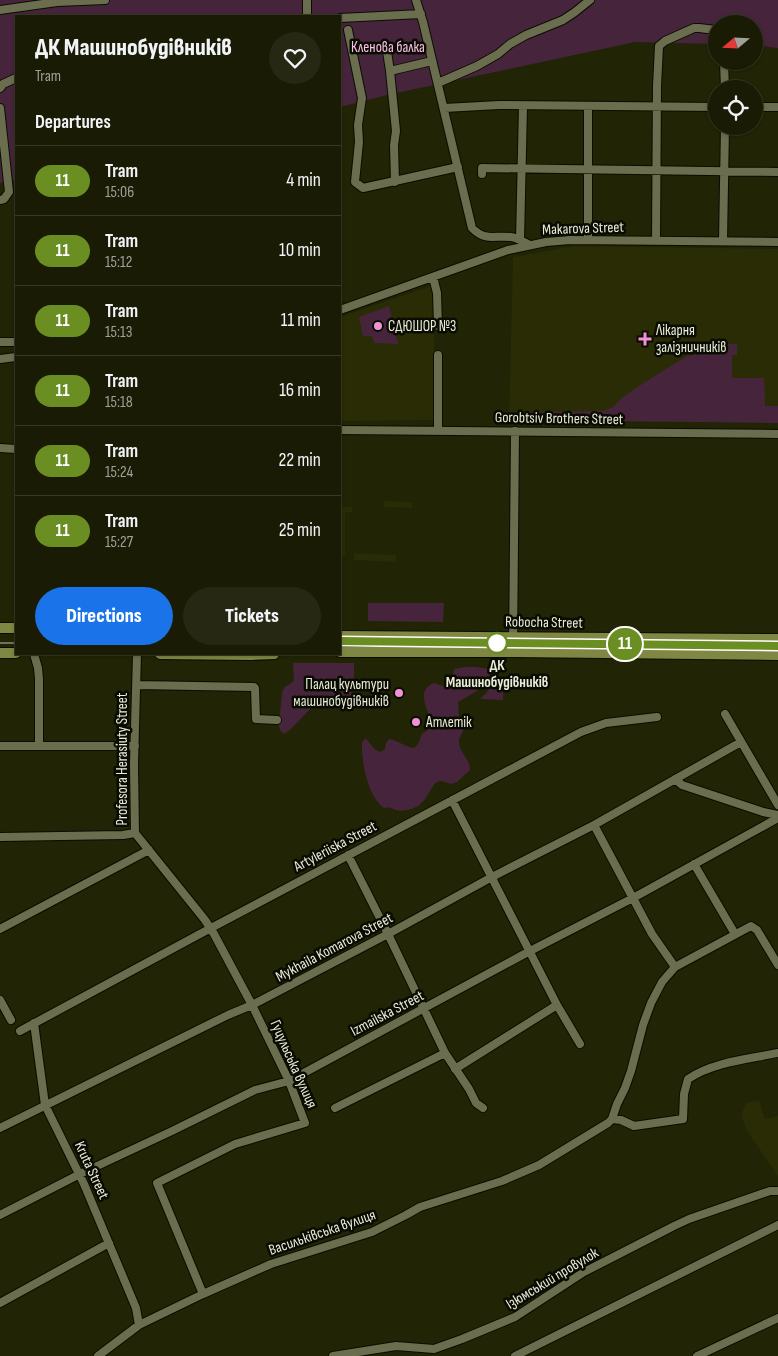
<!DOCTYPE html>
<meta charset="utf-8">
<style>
:root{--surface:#191b04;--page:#262813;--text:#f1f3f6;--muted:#9fa19a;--line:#373926;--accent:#1a73e8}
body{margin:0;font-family:"Sofia Sans Condensed",sans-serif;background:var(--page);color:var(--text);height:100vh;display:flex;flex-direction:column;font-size:19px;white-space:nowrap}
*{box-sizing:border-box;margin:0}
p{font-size:16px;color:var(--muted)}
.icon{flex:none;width:28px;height:28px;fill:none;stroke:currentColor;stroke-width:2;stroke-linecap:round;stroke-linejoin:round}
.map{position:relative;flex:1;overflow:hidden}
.drawer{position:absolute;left:15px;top:15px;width:326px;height:640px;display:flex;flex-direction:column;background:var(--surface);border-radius:0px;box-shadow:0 1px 4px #0004,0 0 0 1px var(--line)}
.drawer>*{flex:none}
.badge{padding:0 10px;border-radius:16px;font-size:18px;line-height:32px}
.needle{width:32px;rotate:251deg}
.fabs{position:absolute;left:708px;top:15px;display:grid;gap:10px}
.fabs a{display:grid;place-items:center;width:55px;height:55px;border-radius:50%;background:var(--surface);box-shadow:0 1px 4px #0004,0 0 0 1px var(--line);font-size:25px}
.map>.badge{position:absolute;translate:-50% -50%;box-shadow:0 0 0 2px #fff}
h2{padding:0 20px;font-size:19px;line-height:45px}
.round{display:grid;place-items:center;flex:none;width:52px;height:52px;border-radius:26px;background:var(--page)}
.headline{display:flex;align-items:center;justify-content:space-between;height:85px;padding:0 20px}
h1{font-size:24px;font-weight:800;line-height:38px}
.action{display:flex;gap:10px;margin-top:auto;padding:10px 20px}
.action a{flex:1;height:58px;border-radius:30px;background:var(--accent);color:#fff;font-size:20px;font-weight:800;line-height:58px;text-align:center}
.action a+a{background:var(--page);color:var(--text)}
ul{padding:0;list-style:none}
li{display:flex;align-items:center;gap:15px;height:70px;padding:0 20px;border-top:1px solid var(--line)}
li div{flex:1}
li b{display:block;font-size:19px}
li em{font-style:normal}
li .badge{min-width:55px;font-weight:700;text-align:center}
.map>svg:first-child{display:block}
.built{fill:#292c05}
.green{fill:#46253c}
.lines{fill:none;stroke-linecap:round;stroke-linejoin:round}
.minor-casing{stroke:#0b0d00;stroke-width:10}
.major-casing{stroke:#0b0d00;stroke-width:12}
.minor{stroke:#6a6e4e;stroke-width:8}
.major{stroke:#7f8742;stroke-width:10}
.tram{stroke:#bdc1ac;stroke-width:1}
.line-casing{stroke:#fff;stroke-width:11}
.line{stroke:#6b8e23;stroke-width:8}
.poi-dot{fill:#f391d6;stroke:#0a0c02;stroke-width:2}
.stop-dot{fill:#fff;stroke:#6b8e23;stroke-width:2.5}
.labels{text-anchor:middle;stroke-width:5;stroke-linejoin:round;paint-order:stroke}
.park-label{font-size:15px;fill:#fdc0e9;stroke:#0a0c02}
.street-label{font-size:15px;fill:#e8ecd9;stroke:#0a0c02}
.poi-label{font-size:15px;fill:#e8ecd9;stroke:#0a0c02;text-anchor:start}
.stop-label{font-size:15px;font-weight:bold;fill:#e8ecd9;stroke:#0a0c02}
</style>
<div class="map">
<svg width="778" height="1356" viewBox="0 0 778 1356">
<rect width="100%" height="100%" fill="#212405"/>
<path class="built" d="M575,246L778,249V423L509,420L513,257Z
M431,286L434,294L435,420L340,421V317Z
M384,501L412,502V508L383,507Z
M340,507H352V512L345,513V556H340Z
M354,553L396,555V562L354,560Z
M759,1100L765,1119L778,1116V1176L747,1131L741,1115L746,1103Z"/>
<path class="green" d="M0,0H778V48L754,45V24H716V44L635,42L387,95L340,107V16H16V180L0,183Z
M389,306L398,344L374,343L372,336H363L359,317Z
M718,344H737V355H732V378H764L765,406H778V423L517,420L518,417L526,412L603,411L613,407L622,398L642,384L687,356L699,354Z
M368,603H444L443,622L368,621Z
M293,663H354V680H352L351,698L347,702C340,703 326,700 320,702C311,705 296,727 284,734L280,730L279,725L282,692L285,687L294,681Z
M465,667H476L490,669L491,675L481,679L477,691L458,702L459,717L458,721L460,722L464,729C462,733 460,737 459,740C458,752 470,758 470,770L457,782L451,784C448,783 443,781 440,781C431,782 428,802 416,807C410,810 401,812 396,810C391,808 390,807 384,808C368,797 361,761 362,743L365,738C372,744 372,750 381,752L385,749L386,743L389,739C398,740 404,747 414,748C421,742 419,739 422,734C425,731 429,731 430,726C433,713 412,692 434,683L450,688L453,684L452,679L454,669Z
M489,681L492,682L495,685V689L503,688V700L480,699L488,691L486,687V683Z"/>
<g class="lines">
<defs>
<path id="minor" d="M416,0L423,22L472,228C486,242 494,235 511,237C518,238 524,242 530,245
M0,10L57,2L105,0
M307,16V0
M340,18L421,14
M348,30L362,98L358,125L359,142L355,182L363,188L458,167
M386,45L390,71L396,131L394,145L395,182
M724,61L725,89
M390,71L432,61
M438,83L477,66L498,54L510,44L526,35L563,20L575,12L590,0
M0,88L3,84L16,78
M754,107H778
M0,108L9,192L4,199L0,200
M444,108L499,105L716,107
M482,174V168L778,172
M520,240L523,106
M588,240V106
M656,241L657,86L659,46L665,41L694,28H699L716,30
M723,241L725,126
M433,277L437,293L438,326
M340,310L508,250L546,242L570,240L778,242
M0,342H16
M0,359L16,357
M340,430L778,434
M438,430V355
M0,448L16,449
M513,652L515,431
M34,654L38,668L39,679V746
M137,654L134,764L135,833L205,920L214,934L252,1005L289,1081L305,1123L235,1144L157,1183L203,1294
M137,685L254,687L255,688L256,719L277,720
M725,714L778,805
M0,746H135
M675,779L682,785L763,812L778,815
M452,800L557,1005L580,1044
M594,825L652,934L675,967
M0,837L123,835L135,833
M348,855L388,934L445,1053L469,1089L476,1103L483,1108
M694,864L735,934
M0,929L149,850
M0,1000L11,1020
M34,1023L45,1105L84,1184L136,1308L139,1325
M20,1031L211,928L581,732L606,723L657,717
M455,1069L557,1005
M335,1108L445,1053
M612,1119L621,1120L634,1126L683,1119L684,1094L688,1079C713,1062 749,1059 778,1053
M0,1128L228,1015L252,1005L388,934L492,877L594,825L741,742
M0,1215L80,1174L172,1131L255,1090L289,1081L530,951L633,898L778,818
M0,1303L109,1243
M98,1356L139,1325L203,1294L271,1264L372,1232L406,1215L420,1207L502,1181L539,1165L608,1123L612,1119L617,1104L625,1088L631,1071L643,1025L651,1003L662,982L675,967L751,926L757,930L778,965
M333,1356L396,1346L434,1349L462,1339L515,1317L584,1272L674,1226L689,1219L770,1191H778
M515,1356L778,1225
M697,1356L778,1318"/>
<path id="major" d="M0,628H16
M340,636L778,639
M340,652H513L778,655
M0,653H16
M160,654L251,655L274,654"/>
</defs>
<use href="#minor" class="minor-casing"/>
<use href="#major" class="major-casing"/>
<use href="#minor" class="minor"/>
<use href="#major" class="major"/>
<path class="tram" d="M0,643H16
M340,645L778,649"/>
</g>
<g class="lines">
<defs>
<path id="line" d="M340,641L778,646"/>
</defs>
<use href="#line" class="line-casing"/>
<use href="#line" class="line"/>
</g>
<g class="poi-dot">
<circle cx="378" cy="326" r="5"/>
<path d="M642.5 331.5h5v5h5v5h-5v5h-5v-5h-5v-5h5z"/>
<circle cx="399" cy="693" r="5"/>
<circle cx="416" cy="722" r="5"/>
</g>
<circle class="stop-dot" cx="497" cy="643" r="10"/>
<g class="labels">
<g class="park-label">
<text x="388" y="52">Кленова балка</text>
</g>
<g class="street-label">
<text transform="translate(583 228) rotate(-2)" y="5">Makarova Street</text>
<text transform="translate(559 418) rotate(1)" y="5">Gorobtsiv Brothers Street</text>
<text transform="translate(544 622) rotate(1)" y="5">Robocha Street</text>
<text transform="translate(122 759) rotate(-90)" y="5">Profesora Herasiuty Street</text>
<text transform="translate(335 846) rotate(-28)" y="5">Artyleriiska Street</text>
<text transform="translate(334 947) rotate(-28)" y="5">Mykhaila Komarova Street</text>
<text transform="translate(387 1013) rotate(-28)" y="5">Izmailska Street</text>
<text transform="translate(294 1064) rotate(66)" y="5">Гуцульська вулиця</text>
<text transform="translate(92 1170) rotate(65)" y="5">Kruta Street</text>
<text transform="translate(322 1232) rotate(-19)" y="5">Васильківська вулиця</text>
<text transform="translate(552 1278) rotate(-31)" y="5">Ізюмський провулок</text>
</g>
<g class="poi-label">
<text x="388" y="331">СДЮШОР №3</text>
<text x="656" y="335">Лікарня<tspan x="656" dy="17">залізничників</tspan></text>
<text x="389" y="689" text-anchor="end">Палац культури<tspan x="389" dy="17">машинобудівників</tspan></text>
<text x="426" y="727">Атлетік</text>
</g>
<g class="stop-label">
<text x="497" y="670">ДК<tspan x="497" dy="17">Машинобудівників</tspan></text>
</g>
</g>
</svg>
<div class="fabs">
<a><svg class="needle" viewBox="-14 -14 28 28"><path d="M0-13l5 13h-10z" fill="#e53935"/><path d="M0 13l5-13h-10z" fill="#9fa19a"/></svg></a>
<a><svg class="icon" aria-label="locate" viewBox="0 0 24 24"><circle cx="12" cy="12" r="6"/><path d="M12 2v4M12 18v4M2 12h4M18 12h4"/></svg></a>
</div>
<b class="badge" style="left:625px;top:644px;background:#6b8e23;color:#fff">11</b>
<section class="drawer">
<div class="headline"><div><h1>ДК Машинобудівників</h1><p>Tram</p></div><a class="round"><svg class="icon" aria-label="heart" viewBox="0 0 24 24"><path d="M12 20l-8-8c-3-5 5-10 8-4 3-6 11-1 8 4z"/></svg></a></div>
<h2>Departures</h2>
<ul>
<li><span class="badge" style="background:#6b8e23;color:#fff">11</span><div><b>Tram</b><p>15:06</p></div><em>4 min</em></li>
<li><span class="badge" style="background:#6b8e23;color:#fff">11</span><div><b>Tram</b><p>15:12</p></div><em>10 min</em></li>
<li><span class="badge" style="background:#6b8e23;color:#fff">11</span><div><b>Tram</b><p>15:13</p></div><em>11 min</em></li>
<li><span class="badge" style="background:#6b8e23;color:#fff">11</span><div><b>Tram</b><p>15:18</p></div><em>16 min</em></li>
<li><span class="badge" style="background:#6b8e23;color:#fff">11</span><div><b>Tram</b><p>15:24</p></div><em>22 min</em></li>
<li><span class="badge" style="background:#6b8e23;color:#fff">11</span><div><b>Tram</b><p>15:27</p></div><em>25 min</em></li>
</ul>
<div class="action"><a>Directions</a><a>Tickets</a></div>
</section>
</div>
